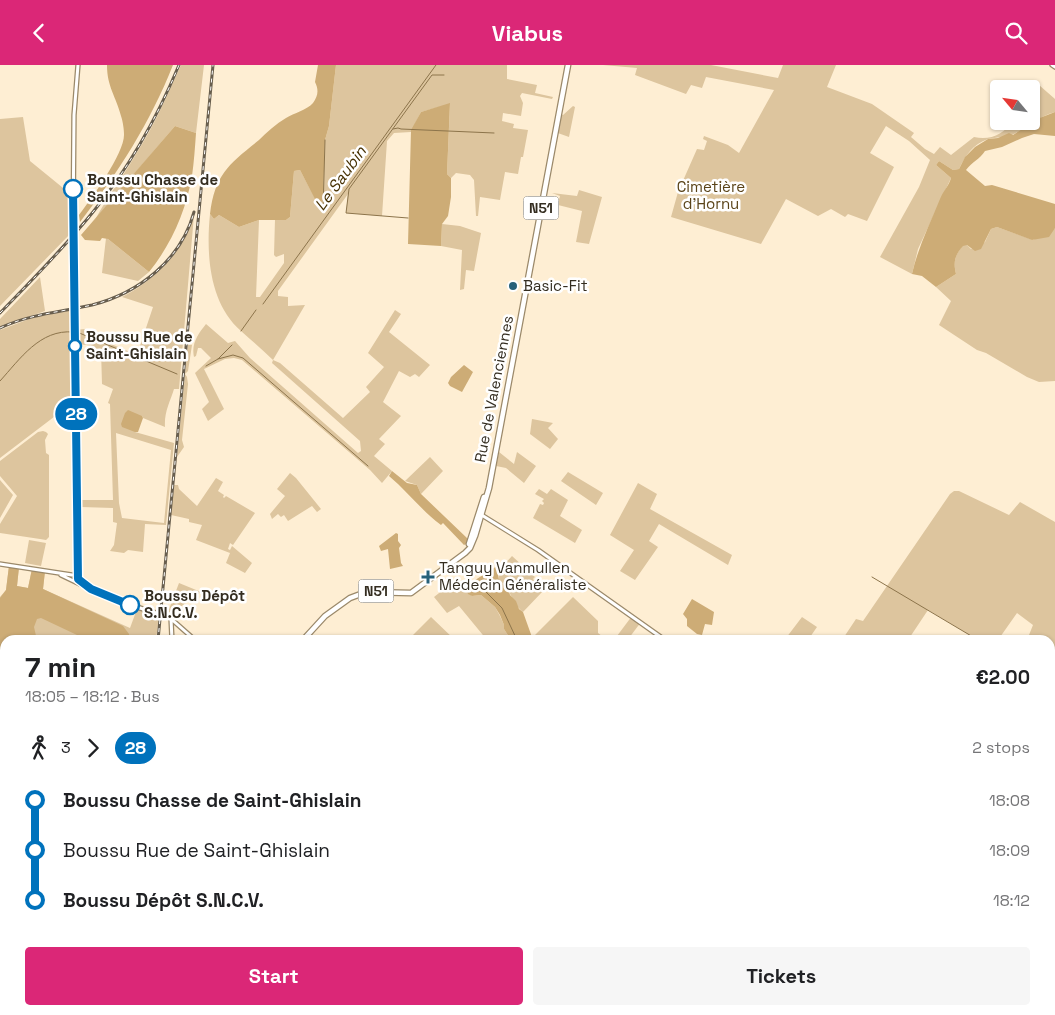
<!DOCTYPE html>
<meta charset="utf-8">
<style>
:root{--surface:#fff;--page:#f6f6f6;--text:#202124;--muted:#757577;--accent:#db2777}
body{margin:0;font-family:"Space Grotesk",sans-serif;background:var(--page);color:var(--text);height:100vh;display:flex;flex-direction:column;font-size:19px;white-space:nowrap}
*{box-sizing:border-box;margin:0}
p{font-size:16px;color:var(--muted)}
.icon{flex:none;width:28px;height:28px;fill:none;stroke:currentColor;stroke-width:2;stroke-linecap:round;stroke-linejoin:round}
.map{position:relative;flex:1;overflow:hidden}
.drawer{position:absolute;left:0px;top:570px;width:1055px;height:380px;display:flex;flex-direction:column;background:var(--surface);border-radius:15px 15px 0 0;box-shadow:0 1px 4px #0004}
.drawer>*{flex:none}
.badge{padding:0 10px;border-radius:16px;font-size:18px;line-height:32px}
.needle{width:32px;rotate:299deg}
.fabs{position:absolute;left:990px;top:15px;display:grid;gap:10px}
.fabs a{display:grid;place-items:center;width:50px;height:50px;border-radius:5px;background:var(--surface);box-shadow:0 1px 4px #0004;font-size:25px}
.map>.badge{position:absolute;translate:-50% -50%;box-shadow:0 0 0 2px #fff}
.legs{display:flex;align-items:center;gap:8px;height:55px;padding:0 25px;font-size:16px}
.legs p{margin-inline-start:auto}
.head{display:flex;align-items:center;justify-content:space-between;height:85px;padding:0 25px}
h1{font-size:28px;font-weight:800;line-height:38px}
.action{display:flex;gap:10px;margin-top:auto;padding:10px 25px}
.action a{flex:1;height:58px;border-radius:5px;background:var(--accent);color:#fff;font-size:20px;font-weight:800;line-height:58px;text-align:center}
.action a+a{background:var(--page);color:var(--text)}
ul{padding:0 25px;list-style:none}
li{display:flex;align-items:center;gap:18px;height:50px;font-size:19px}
li i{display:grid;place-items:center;width:8px;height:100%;margin:0 6px;background:currentColor}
li i::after{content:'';width:12px;height:12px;margin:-6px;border:4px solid;border-radius:50%;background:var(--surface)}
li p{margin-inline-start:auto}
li:first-child i{background:linear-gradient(#0000 50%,currentColor 0)}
li:last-child i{background:linear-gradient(currentColor 50%,#0000 0)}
header{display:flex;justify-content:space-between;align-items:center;height:65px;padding:0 25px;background:var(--accent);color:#fff;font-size:22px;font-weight:800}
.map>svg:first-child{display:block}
.green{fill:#ddc59e;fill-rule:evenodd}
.forest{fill:#cdac76}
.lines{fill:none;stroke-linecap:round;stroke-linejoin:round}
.stream{stroke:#8c744b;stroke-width:1}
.tertiary-casing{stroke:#9b896a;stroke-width:5.5}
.primary-casing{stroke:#9b896a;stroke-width:7}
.tertiary{stroke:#fff;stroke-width:3}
.primary{stroke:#fff;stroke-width:4.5}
.rail-casing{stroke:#685e4e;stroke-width:3}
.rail{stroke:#fff;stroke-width:1;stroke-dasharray:4;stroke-linecap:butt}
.line-1-casing{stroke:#fff;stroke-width:11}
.line-1{stroke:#0072bc;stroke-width:8}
.stop-1-dot{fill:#fff;stroke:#0072bc;stroke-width:2.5}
.poi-dot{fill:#27617a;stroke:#fff;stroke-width:2}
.labels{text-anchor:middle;stroke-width:5;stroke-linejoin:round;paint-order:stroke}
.shield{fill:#fff;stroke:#716c63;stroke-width:1}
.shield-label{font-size:14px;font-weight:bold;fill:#342d20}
.stop-label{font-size:15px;font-weight:bold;fill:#342d20;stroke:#fff;text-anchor:start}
.park-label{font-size:15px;fill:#5a4318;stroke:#fff}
.poi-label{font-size:15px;fill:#342d20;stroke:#fff;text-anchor:start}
.street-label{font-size:15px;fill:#342d20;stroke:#fff}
.water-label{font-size:16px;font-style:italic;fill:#473103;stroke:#fff}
</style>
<header><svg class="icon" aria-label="back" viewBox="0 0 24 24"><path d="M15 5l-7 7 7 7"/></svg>Viabus<svg class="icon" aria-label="search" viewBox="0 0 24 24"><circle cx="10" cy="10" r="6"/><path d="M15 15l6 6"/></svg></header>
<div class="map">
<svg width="1055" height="950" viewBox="0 0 1055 950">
<rect width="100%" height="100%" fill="#feeed3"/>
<path class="green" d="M181,0H204L196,68L175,61L95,155C107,132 123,112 136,89C154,61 167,31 181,0Z
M336,0H507V14L537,20L535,28L553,32L552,34L522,28L520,31L523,38L521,51L503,48L502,56L514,59L513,63L528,65L523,92H521L518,109L505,107L500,135L480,132L478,151H476L474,115L470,110L456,108L451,113L447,109L450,39L421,47L411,67L394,68L387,76L382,151L346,148L348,129L278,226V231L288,232V241L305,240L273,295L280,298L343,353L370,327L366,322L384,302L368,288L395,245L401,249L389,267L430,300L419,312L415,309L410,312L399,306L383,337L401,351L379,374L385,379L374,391L392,406L382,418L370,405L242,295L234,293L225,294L204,304L224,344L208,356L202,344L209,337L195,308L211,293L201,283H198L196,291L194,292C191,279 198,269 206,259L228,278L235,276L250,293L358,388L361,386L360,376L272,298L273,295C263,285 252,276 241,266C209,238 206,189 210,149L214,154L219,150L239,162L259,155L256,232H260L284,198V189L276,192L274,190L275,154L286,155L290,152L294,106L300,105L317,137L323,135L325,75L329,61Z
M603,0H711L778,13L783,0H836L827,22L872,39L914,68L911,72L925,84L934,89L940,82L951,90L974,72C990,76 1004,69 1013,56H1031V31L1039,20L1055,34V47C1039,51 1028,62 1014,69C1007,73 996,72 988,74C973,79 965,91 959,104L953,105L939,96L936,100L951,113L918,184L912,209L880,192L919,122L930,95L909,76L886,61L870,88L894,102L867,156L848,149L845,152L831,144L818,151L786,134L761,179L671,152L678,127L697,84L704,85L707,76L703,74L704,71L728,80L739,88L774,25L706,12L702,23L691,20L686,29L635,10L637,3Z
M573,41L575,42L569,72L555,67L559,49L563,50Z
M23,52L30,96L68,127L72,167L0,241V54Z
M579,125L602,132L589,179L576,177L582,146L550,138V137L558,138L560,131L552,128L577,131Z
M194,150L179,324H174C170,337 164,347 165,362L143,353L142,351L135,367L174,378L166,460L145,459L143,487L128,485L124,488L110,486L114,480L117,458L113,457V443L81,442V435H113L110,339L108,338L113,324L102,319L101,285L87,280L75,279V265L85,264V268L137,290L153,242L122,232C157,214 182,187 194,150ZM116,368L171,385L164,458L122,453L119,438Z
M442,159L460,161L481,168L474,206L466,205L464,224L460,225L462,185L441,181Z
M997,162L1033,175L1055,163V316L1039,317L1027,312L986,288L977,285L939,260L951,236L936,222L956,209C953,197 955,190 963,180H967L971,184L985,177L991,164Z
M106,173L108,174L149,207L138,216L102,208Z
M40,212L45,246L0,262V254Z
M72,245L74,333L71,339L0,393V265L32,253Z
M188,279L192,280L188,306L185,309L187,312L188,319L182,375L184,382L177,392Z
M532,354L553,358L548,363L558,374L550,384L530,369Z
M43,366L46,367L48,369L45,375L46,388L49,390V472L46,475L40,474L0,468V459L17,431L0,411V396L38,367Z
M499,387L514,399L517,387L536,401L524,418L506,403L496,401Z
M430,392L443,406L421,429L417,420L405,416Z
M568,407L603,428L596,440L561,416Z
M290,408L296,413L321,444L317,447L312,441L288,456L284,450L281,452L278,449L272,454L270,449L285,431L277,424Z
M216,413L223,417L218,426L224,430L223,432L224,433L226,431L255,448L233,480L230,478L228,484L230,485L232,481L252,498L245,508L226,498L230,488L196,475L202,460L189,457V454L171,450L174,420H178L179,424L197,441Z
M0,415L13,430L0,453Z
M638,418L657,429L650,444L732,490L728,500L659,459L649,476L658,482L635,515L620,506L634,485L610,470Z
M539,424L547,429L551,424L568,435L560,451L582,465L575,478L533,453L540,439L543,440L544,438L542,436L544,434L535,429Z
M954,426H959L1009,450L1020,437L1055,457V694L1050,699V575H1027L1033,560L1017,548L998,575H978L928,545L908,575H842L856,554L863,556L950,429Z
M29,475L46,478L41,501L25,498Z
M512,491L535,512L533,514L544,525L523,547C516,542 512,531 507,524C505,520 501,518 499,515C498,504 505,499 512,491Z
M9,501L19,502L17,521L28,523L32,504L45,506L43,524L130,563L137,544L159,551L156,575H5V773L0,772V532L6,525Z
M179,518L201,527L172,548L168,547Z
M469,519L466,523L472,531L481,530L495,542L500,551L504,560V564L511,575H487L459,541L447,548L434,532L448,521L457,528Z
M573,532L598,556V568L607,575H533L532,573Z
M632,551L641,557L629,573L631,575H614Z
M431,552L455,575H408Z
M802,552L817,562L808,575H790L786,573Z"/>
<path class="forest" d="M107,0H173C150,58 118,108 80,157L79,150C91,134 124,89 124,70C124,65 123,57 121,51C116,31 107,22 107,0Z
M318,0H336L329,61L325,75L323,136L317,138L300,105L294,106L290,152L286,155H259L239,162L219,150L214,154L210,149C215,109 229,99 259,75C267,67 276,59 286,53C294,48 307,45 313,38C318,31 319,25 315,17Z
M450,38L447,109L451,113V132L448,151L442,159L441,181L408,179L411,65L421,47Z
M1055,47V71L1034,69L1022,73L1002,82L985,86C980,94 972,97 966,105L985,121L992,120L1055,139V163L1049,172L1032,175L997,162L991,164L981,184L975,186L967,180L963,181C955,190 953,197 956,209L936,222L922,211L912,209C918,182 930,159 940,134C943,126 949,121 951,113L936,100L939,96L953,105L959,104L965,92L975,82L988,74L998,73L1009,68L1013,70L1037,54Z
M175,61L196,68C195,82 194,97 192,111C186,146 171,180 149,207L108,174L102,173L100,176L85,175L81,170Z
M464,300L473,307L462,327L450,321L448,318L451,312Z
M128,345L142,351L143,353L138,367H135L122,362L121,359L125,348Z
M392,406L407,418L417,420L421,429L468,474L466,479L464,480L443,458L441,460C421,445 408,427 389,411Z
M396,468L398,469V476L401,480L399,483L401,498L403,501L390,504L388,484L381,486L379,481Z
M9,501L19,502L17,521L28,523L32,504L45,506L43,524L123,561L129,569L130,575H75L77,570L41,553L37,554L34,562L37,575H5V618L1,613L3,598L0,585V533L6,525Z
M497,501L500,504L498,509L499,515L508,524L510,530L516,536L519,544L523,547L533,575H511L504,564V560L500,550L495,542L481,530L472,531L468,529L466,523L469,519Z
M692,534L714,547L712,560L705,559L702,570L697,569L687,561V554L683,549Z
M0,772L5,773V892L0,903Z"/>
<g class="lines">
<path class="stream" d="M393,64L398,63L401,64L494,68
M323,146L325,75
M408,153L346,148L349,124L432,10H444
M263,239L436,0
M241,266L256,245
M77,267L177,309
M218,294L233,290L243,293L368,401
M206,301L218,294L232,280
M0,316C20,294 40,264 73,267
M872,512L978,575
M480,519L482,523L502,543L517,575"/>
<defs>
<path id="tertiary" d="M78,0L74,50L73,168L79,514
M1052,0L1055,2
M480,449L538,485L665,575
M0,499L72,510
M75,509L77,502
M61,510L111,534L169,552L195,575
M171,554L172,575
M29,950L35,945"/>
<path id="primary" d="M469,479L484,432
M303,575L325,551L350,533L366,527L411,528L465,488L470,483L475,471L489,423L568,0
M1050,653L1055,647
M496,945L501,950
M384,950L385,945
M877,950L881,945"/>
</defs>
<use href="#tertiary" class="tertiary-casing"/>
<use href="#primary" class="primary-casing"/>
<use href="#tertiary" class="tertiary"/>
<use href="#primary" class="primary"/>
<defs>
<path id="rail" d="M0,248C32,215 64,183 93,147C129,103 157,53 179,0
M0,263C30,249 61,247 92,240C139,228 181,195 194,147
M158,575L213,0
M122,950L123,945"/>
</defs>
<use href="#rail" class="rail-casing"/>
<use href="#rail" class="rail"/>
</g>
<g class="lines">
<defs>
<path id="line-1" d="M73,124L78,514L91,524L130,540"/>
</defs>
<use href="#line-1" class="line-1-casing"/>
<use href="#line-1" class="line-1"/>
</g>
<g class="stop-1-dot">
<circle cx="73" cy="124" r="9"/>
<circle cx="75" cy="281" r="6"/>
<circle cx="130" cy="540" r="9"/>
</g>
<g class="poi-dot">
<circle cx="513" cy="221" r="5"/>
<path d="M425.5 504.5h5v5h5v5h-5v5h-5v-5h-5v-5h5z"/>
</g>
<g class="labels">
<g class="shield">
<rect x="523.5" y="131.5" width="35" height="23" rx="4"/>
<rect x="358.5" y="514.5" width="35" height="23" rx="4"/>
</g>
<g class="shield-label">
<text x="541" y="148">N51</text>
<text x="376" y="531">N51</text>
</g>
<g class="stop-label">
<text x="87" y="120">Boussu Chasse de<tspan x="87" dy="17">Saint-Ghislain</tspan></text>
<text x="86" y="277">Boussu Rue de<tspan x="86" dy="17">Saint-Ghislain</tspan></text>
<text x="144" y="536">Boussu Dépôt<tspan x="144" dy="17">S.N.C.V.</tspan></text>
</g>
<g class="park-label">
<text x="711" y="127">Cimetière<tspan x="711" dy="17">d'Hornu</tspan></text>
</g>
<g class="poi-label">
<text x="523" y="226">Basic-Fit</text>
<text x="439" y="508">Tanguy Vanmullen<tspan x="439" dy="17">Médecin Généraliste</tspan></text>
</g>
<g class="street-label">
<text transform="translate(494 324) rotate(-79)" y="5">Rue de Valenciennes</text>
</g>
<g class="water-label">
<text transform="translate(340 113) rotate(-54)" y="6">Le Saubin</text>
</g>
</g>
</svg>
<div class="fabs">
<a><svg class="needle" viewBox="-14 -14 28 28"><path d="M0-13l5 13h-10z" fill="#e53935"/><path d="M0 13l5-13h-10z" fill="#757577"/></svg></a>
</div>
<b class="badge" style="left:76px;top:349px;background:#0072bc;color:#fff">28</b>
<section class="drawer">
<div class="head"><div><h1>7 min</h1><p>18:05 – 18:12 · Bus</p></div><b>€2.00</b></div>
<div class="legs"><svg class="icon" aria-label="walk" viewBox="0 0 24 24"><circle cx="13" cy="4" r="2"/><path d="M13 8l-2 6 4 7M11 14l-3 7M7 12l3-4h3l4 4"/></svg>3<svg class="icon" aria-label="forward" viewBox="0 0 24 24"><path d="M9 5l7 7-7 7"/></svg><b class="badge" style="background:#0072bc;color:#fff">28</b><p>2 stops</p></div>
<ul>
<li><i style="color:#0072bc"></i><b>Boussu Chasse de Saint-Ghislain</b><p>18:08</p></li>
<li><i style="color:#0072bc"></i><span>Boussu Rue de Saint-Ghislain</span><p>18:09</p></li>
<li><i style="color:#0072bc"></i><b>Boussu Dépôt S.N.C.V.</b><p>18:12</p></li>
</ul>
<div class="action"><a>Start</a><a>Tickets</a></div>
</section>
</div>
